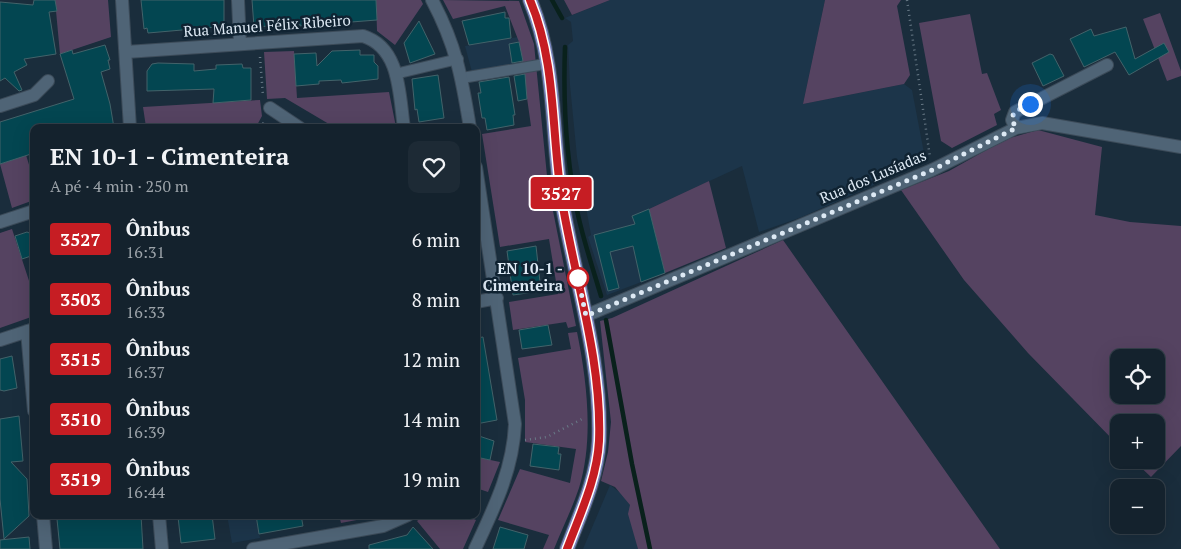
<!DOCTYPE html>
<html lang="pt">
<meta charset="utf-8">
<style>
:root{--surface:#14222d;--page:#1d2a35;--text:#f1f3f6;--muted:#9da4aa;--line:#333f49}
body{margin:0;font-family:"PT Serif",serif;background:var(--page);color:var(--text);height:100vh;display:flex;flex-direction:column;font-size:19px;white-space:nowrap}
*{box-sizing:border-box;margin:0}
p{font-size:16px;color:var(--muted)}
.icon{flex:none;width:28px;height:28px;fill:none;stroke:currentColor;stroke-width:2;stroke-linecap:round;stroke-linejoin:round}
.map{position:relative;flex:1;overflow:hidden}
.sheet{position:absolute;left:30px;top:124px;width:450px;height:395px;display:flex;flex-direction:column;background:var(--surface);border-radius:10px;box-shadow:0 5px 20px #0002,0 0 0 1px var(--line)}
.sheet>*{flex:none}
.badge{padding:0 10px;border-radius:4px;font-size:18px;line-height:32px}
.controls{position:absolute;left:1110px;top:349px;display:grid;gap:10px}
.controls a{display:grid;place-items:center;width:55px;height:55px;border-radius:10px;background:var(--surface);box-shadow:0 5px 20px #0002,0 0 0 1px var(--line);font-size:25px}
.you{position:absolute;width:25px;height:25px;margin:-12px;border:4px solid #fff;border-radius:50%;background:#1a73e8;box-shadow:0 0 0 8px #1a73e833}
.map>.badge{position:absolute;translate:-50% -50%;box-shadow:0 0 0 2px #fff}
.round{display:grid;place-items:center;flex:none;width:52px;height:52px;border-radius:10px;background:var(--page)}
.head{display:flex;align-items:center;justify-content:space-between;height:85px;padding:0 20px}
h1{font-size:24px;font-weight:600;line-height:38px}
ul{padding:0;list-style:none}
li{display:flex;align-items:center;gap:15px;height:60px;padding:0 20px}
li div{flex:1}
li b{display:block;font-size:19px}
li em{font-style:normal}
li .badge{min-width:55px;font-weight:700;text-align:center}
.map>svg:first-child{display:block}
.built{fill:#1c354a}
.green{fill:#554361;fill-rule:evenodd}
.lines{fill:none;stroke-linecap:round;stroke-linejoin:round}
.stream{stroke:#09211c;stroke-width:4.5}
.building{fill:#034651;stroke:#43636a}
.pedestrian-casing{stroke:#3c4b59;stroke-width:12}
.minor-casing{stroke:#3c4b59;stroke-width:14}
.primary-casing{stroke:#3c4b59;stroke-width:16}
.path{stroke:#697a87;stroke-width:2.5;stroke-dasharray:1 4;stroke-linecap:butt}
.pedestrian{stroke:#4f6476;stroke-width:10}
.minor{stroke:#4f6476;stroke-width:12}
.primary{stroke:#7885be;stroke-width:14}
.line-casing{stroke:#fff;stroke-width:11}
.line{stroke:#c61d23;stroke-width:8}
.walk{stroke:#dde9f4;stroke-width:5;stroke-dasharray:0 9}
.stop-dot{fill:#fff;stroke:#c61d23;stroke-width:2.5}
.labels{text-anchor:middle;stroke-width:5;stroke-linejoin:round;paint-order:stroke}
.street-label{font-size:15px;fill:#dde9f4;stroke:#102332}
.stop-label{font-size:15px;font-weight:bold;fill:#dde9f4;stroke:#102332;text-anchor:end}
</style>
<div class="map">
<svg width="1181" height="549" viewBox="0 0 1181 549">
<rect width="100%" height="100%" fill="#1a2d3c"/>
<path class="built" d="M610,0H825L803,104L904,84L912,90L924,153L918,165L802,217L759,232L742,166L649,209L665,273L607,295L588,237L591,235L577,157L570,85L568,45L573,41L571,22L565,18Z
M518,37L523,64L472,72L465,46Z
M610,485L623,495L630,505L638,549H583Z
M227,515H256L260,538L232,543Z"/>
<path class="green" d="M55,0H108L111,37L60,54Z
M376,0H421L423,4L395,45L377,31Z
M443,0L519,1L534,44L548,186L576,326L568,328L566,322L513,330L509,302L558,294L549,239L500,247L482,134L531,126L519,42L505,6L453,19Z
M564,0H610L572,15Z
M825,0H901L897,6L910,75L904,84L803,104Z
M1160,13L1181,71V76L1167,81L1143,19Z
M970,14L982,74L987,73L1001,110L994,114L997,125L952,148L941,141L919,23Z
M294,51L297,98L389,92L396,127H334L285,98L267,99L264,52Z
M260,100L262,116L256,127H146L143,107Z
M1038,130L1102,147L1095,215L1130,222L1181,226V446L1151,477L1133,460H1156V422H1119V446L1028,353L964,280L901,190L949,171L1006,139ZM1119,358H1156V395H1119Z
M26,155L34,181V200L12,208L0,164Z
M709,181L726,248L665,273L649,209Z
M12,229L34,296V316L0,328V233Z
M783,240L1000,549H638L628,514L630,505L615,487L601,481L608,452L611,422L600,321L612,318Z
M577,332C587,381 594,440 579,488C572,509 562,529 554,549H543L549,535L498,520L520,469L570,483L576,449L525,442V400L518,358L571,349L568,333Z
M476,457L500,462L488,492L476,488Z
M339,515H383L341,523Z
M424,515H464L476,520L463,549H440L417,521Z"/>
<g class="lines">
<path class="stream" d="M552,0L562,18
M565,47C563,103 566,161 578,215C584,242 593,269 601,296
M606,320L632,464L650,549"/>
</g>
<path class="building" d="M34,0H55L57,11L49,12L56,54L24,59L27,65L14,72L22,90L19,91L5,78L0,81V2L33,5Z
M141,0H224V21L216,27L148,33L147,28L144,29Z
M252,0H376L377,20L300,26V24L254,27Z
M505,12V18H509L511,38L469,45L462,21Z
M419,21L435,54L410,63L404,43Z
M1126,27L1135,59L1164,43L1169,52L1129,75L1115,52L1084,67L1070,39L1091,29L1094,36Z
M519,42L523,61L512,63L509,44Z
M105,45L110,60H108L110,69L101,72L110,104L114,128H34V153L0,164V122L74,99L60,54L72,50L73,54L80,52Z
M360,50V55H374V62L378,66V79L342,83L341,80L319,81V84L296,86L294,54L316,53L317,66L332,51Z
M1050,54L1053,55L1064,76L1043,86L1032,63Z
M158,63L194,64V71L216,69V65L242,64L243,68H251V100L213,103L214,89L147,91V71L152,64Z
M525,74L527,99L518,101L514,76Z
M438,75L444,118L419,122L417,109L415,110L412,79Z
M509,77L515,115H513L514,125L487,130L485,118H482L478,93H481L479,82Z
M649,209L665,273L641,282L633,246L610,252L619,288L608,291L594,235L635,224L632,216Z
M27,232L34,235V255L22,259L15,236Z
M536,246L541,291L513,295L507,251Z
M548,325L552,345L522,349L519,330Z
M483,337L497,420L476,424V338Z
M12,356L17,388L4,391L0,390V359Z
M19,416L23,461L11,462L27,479L29,516L4,539L0,499V419Z
M476,435L494,441L490,460L476,457Z
M533,444L559,447L558,454H561L559,470L530,466Z
M59,515H141L143,549H60L57,519H60Z
M182,515H212L215,539L181,543L178,517Z
M256,515H301L303,526L259,534Z
M413,527L433,549H369V545L407,535Z
M500,527L528,535L524,549H493Z
M29,537L30,549H0V540Z"/>
<g class="lines">
<defs>
<path id="pedestrian" d="M395,74L458,59
M462,78L539,65"/>
<path id="minor" d="M122,0L130,128
M238,0L240,44
M432,0C456,45 462,78 470,128
M126,52L363,36C401,48 399,95 404,128
M0,106L34,95L48,81
M270,108L300,128
M1016,128L1012,120L1015,112L1107,65
M0,222L34,211
M476,302L497,298
M585,316L932,170L1016,128L1042,123L1181,147
M27,331L34,411
M0,340L34,329
M43,515L46,549
M159,515L162,549
M253,549L383,526L408,515
M475,549C494,508 513,470 515,424L476,167"/>
<path id="primary" d="M530,0C557,64 551,134 562,201C575,280 602,360 599,441C597,479 580,514 567,549"/>
</defs>
<use href="#pedestrian" class="pedestrian-casing"/>
<use href="#minor" class="minor-casing"/>
<use href="#primary" class="primary-casing"/>
<path class="path" d="M907,0L930,157
M260,57L263,96
M261,128L265,120
M525,440L547,437L584,418"/>
<use href="#pedestrian" class="pedestrian"/>
<use href="#minor" class="minor"/>
<use href="#primary" class="primary"/>
</g>
<g class="lines">
<defs>
<path id="line" d="M530,0C557,64 551,134 562,201C575,280 602,360 599,441C597,479 580,514 567,549"/>
</defs>
<use href="#line" class="line-casing"/>
<use href="#line" class="line"/>
<path class="walk" d="M578,278L586,316L932,170L1016,128C1007,112 1017,111 1030,104"/>
</g>
<circle class="stop-dot" cx="578" cy="278" r="10"/>
<g class="labels">
<g class="street-label">
<text transform="translate(267 26) rotate(-4)" y="5">Rua Manuel Félix Ribeiro</text>
<text transform="translate(873 177) rotate(-23)" y="5">Rua dos Lusíadas</text>
</g>
<g class="stop-label">
<text x="563" y="274">EN 10-1 -<tspan x="563" dy="17">Cimenteira</tspan></text>
</g>
</g>
</svg>
<div class="controls">
<a><svg class="icon" aria-label="locate" viewBox="0 0 24 24"><circle cx="12" cy="12" r="6"/><path d="M12 2v4M12 18v4M2 12h4M18 12h4"/></svg></a>
<a>+</a>
<a>−</a>
</div>
<div class="you" style="left:1030px;top:104px"></div>
<b class="badge" style="left:561px;top:193px;background:#c61d23;color:#fff">3527</b>
<section class="sheet">
<div class="head"><div><h1>EN 10-1 - Cimenteira</h1><p>A pé · 4 min · 250 m</p></div><a class="round"><svg class="icon" aria-label="heart" viewBox="0 0 24 24"><path d="M12 20l-8-8c-3-5 5-10 8-4 3-6 11-1 8 4z"/></svg></a></div>
<ul>
<li><span class="badge" style="background:#c61d23;color:#fff">3527</span><div><b>Ônibus</b><p>16:31</p></div><em>6 min</em></li>
<li><span class="badge" style="background:#c61d23;color:#fff">3503</span><div><b>Ônibus</b><p>16:33</p></div><em>8 min</em></li>
<li><span class="badge" style="background:#c61d23;color:#fff">3515</span><div><b>Ônibus</b><p>16:37</p></div><em>12 min</em></li>
<li><span class="badge" style="background:#c61d23;color:#fff">3510</span><div><b>Ônibus</b><p>16:39</p></div><em>14 min</em></li>
<li><span class="badge" style="background:#c61d23;color:#fff">3519</span><div><b>Ônibus</b><p>16:44</p></div><em>19 min</em></li>
</ul>
</section>
</div>
